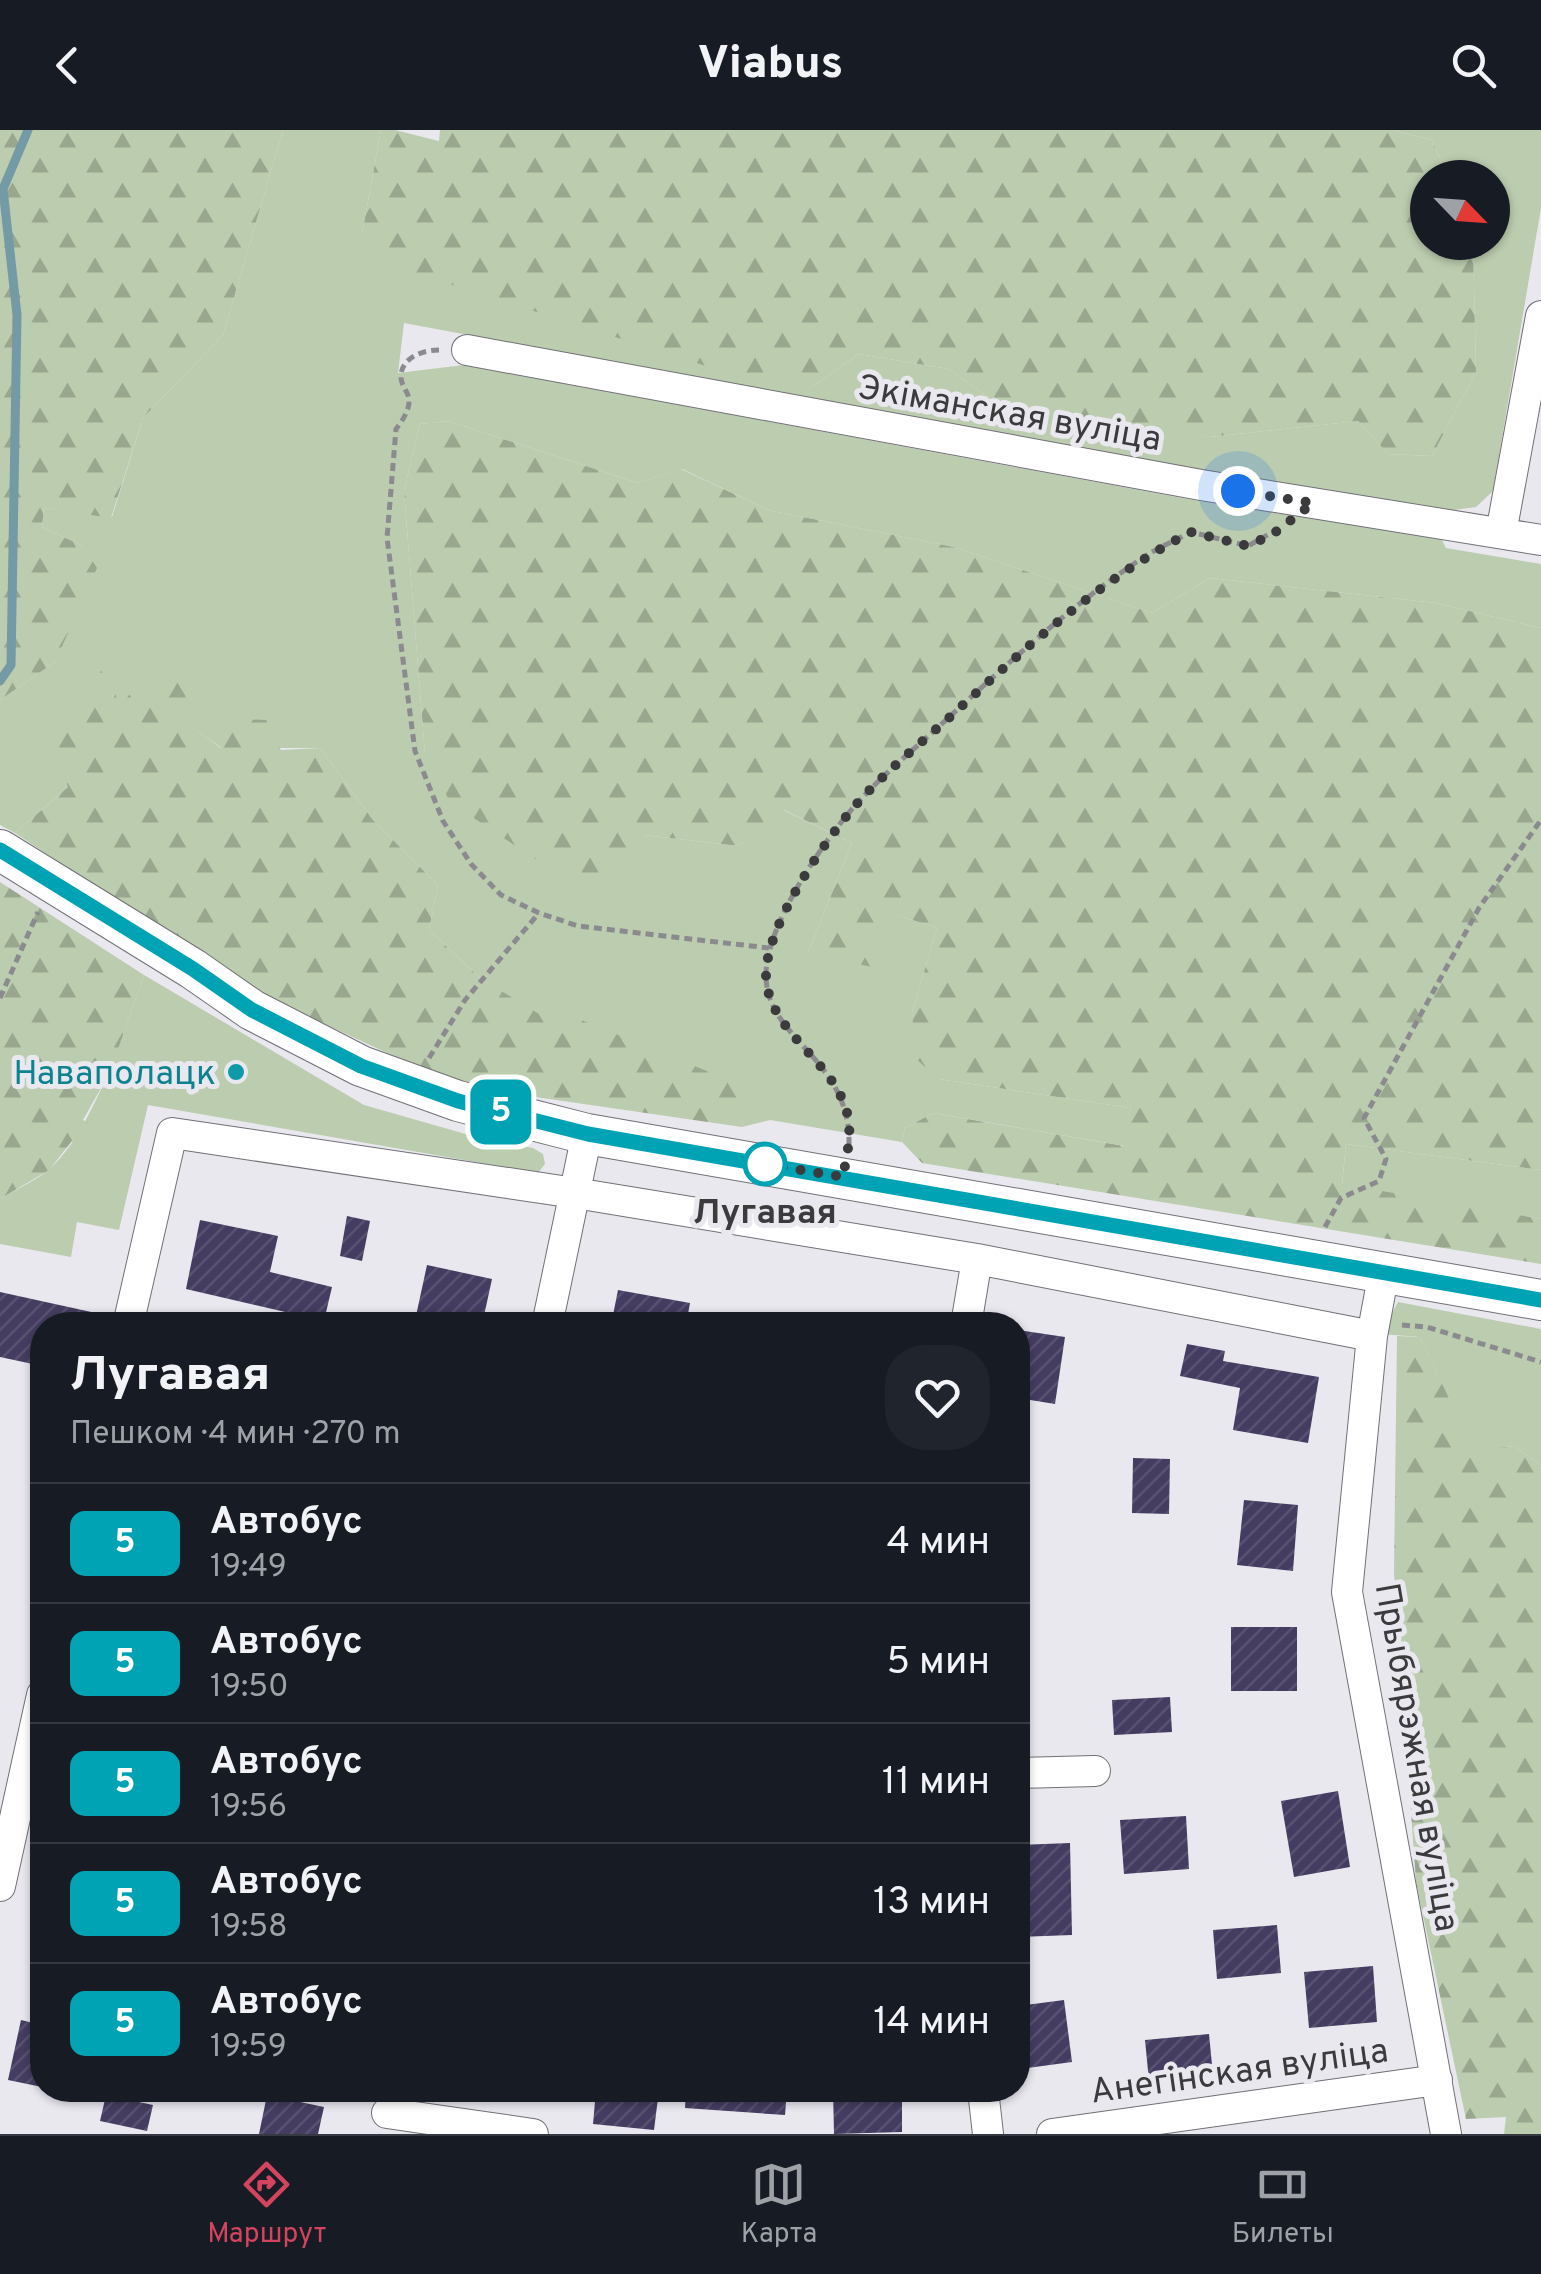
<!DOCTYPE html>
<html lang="ru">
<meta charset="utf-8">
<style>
:root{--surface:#171b24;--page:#20242c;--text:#f1f3f6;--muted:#9ea1a6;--line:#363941;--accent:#d4445f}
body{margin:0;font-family:Overpass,sans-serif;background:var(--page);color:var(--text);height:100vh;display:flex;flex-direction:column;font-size:38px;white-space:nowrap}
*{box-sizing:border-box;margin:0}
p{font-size:32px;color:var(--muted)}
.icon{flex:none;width:55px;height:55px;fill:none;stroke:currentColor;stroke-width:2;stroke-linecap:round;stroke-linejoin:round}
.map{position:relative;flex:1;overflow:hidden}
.panel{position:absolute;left:30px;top:1182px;width:1000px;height:790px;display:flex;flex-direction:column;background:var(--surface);border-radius:40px;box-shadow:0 2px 8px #0004}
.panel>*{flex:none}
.badge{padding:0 20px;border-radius:15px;font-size:35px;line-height:65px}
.needle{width:65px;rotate:115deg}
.fabs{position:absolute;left:1410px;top:30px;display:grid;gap:20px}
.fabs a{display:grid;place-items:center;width:100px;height:100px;border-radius:50%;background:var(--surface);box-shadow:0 2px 8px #0004;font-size:50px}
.you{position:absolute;width:50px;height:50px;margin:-25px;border:8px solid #fff;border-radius:50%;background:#1a73e8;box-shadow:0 0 0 15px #1a73e833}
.map>.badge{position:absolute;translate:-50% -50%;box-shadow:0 0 0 5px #fff}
.round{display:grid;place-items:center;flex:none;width:105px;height:105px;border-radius:40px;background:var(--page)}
.headline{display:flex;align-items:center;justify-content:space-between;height:170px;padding:0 40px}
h1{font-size:48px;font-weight:800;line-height:75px}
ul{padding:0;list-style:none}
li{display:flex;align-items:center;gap:30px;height:120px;padding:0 40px;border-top:2px solid var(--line)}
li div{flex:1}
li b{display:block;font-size:38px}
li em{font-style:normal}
li .badge{min-width:110px;font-weight:700;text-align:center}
header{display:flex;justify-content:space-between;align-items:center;height:130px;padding:0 40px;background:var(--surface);font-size:45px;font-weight:800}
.tab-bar{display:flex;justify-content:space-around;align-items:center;height:140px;border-top:2px solid var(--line);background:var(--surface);font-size:28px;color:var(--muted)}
.tab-bar a{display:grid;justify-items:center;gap:5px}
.tab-bar .on{color:var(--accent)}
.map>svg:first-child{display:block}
.green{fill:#bcccae}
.forest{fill:url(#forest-firs)}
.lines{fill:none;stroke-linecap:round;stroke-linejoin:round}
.stream{stroke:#739aa5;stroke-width:9}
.building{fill:url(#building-hatch)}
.street-casing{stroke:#717077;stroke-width:32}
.secondary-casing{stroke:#717077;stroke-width:42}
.path{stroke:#8b8b8f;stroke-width:5;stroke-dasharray:8 5;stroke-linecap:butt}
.street{stroke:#fff;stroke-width:30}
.secondary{stroke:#fff;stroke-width:40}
.line-casing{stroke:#fff;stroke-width:22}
.line{stroke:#00a3b4;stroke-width:15}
.walk{stroke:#3b3b3e;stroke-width:10;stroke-dasharray:0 18}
.culture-dot{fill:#0f9aa8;stroke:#e9e8ef;stroke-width:4}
.stop-dot{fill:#fff;stroke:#00a3b4;stroke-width:5}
.labels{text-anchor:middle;stroke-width:10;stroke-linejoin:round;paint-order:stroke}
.street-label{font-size:35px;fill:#3b3b3e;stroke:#e9e8ef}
.culture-label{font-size:35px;fill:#0d838f;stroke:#e9e8ef;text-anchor:end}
.stop-label{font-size:35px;font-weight:bold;fill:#3b3b3e;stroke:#e9e8ef}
</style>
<header><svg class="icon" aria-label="back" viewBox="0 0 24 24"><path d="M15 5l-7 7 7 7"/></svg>Viabus<svg class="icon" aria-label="search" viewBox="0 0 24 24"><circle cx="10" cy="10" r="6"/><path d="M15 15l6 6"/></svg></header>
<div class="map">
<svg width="1541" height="2004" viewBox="0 0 1541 2004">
<defs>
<pattern id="forest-firs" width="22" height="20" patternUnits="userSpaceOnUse" patternTransform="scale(2.5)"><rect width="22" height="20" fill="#bcccae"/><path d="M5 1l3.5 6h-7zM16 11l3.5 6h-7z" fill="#9aa78f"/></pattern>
<pattern id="building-hatch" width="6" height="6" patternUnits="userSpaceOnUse" patternTransform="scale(2.5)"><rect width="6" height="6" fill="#453d61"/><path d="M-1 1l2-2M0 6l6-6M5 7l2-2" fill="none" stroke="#585170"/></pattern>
</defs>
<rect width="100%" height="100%" fill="#e9e8ef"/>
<path class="green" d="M283,0H381L362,104L815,255L859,224L948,239L987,266L1209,307L1358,291L1388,324L1432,326L1476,242L1473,113L1492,112V48L1448,47L1432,10L1393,0H1541V78L1493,361L1476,377L1454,380L1203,341L404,193L398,243L464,235L1198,371L1441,408L1446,418L1541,434V498L1436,473L1210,448L1152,483L954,417L768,380L682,339L638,353L448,291L420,294L404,361L425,624L644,705L739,716L783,680L852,713L808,823L900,786L937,798L912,882L939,949L1131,978L1125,1016L933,983L905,998L902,1012L770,990L742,997L745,957L562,899L480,848L429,800L438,755L373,690L320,618H222L182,591L69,656L15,703L0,695V570L55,532L83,416L42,397L44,378L112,387L143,288L223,205Z
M144,845L364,975L469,1005L533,1018L543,1024L545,1034L538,1043L148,975L119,1100L77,1092L71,1127L0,1114V1069C15,1060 33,1052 47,1041C92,1005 125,898 144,845Z
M1346,1014L1541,1040V1089L1342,1055Z
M1398,1172L1541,1199V1335L1514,1316L1474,1322L1420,1207L1381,1204Z"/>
<path class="forest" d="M0,0H283L223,205L143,288L111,388L44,378L42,397L83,416L97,438L55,532L0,570Z
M381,0H395L439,11L440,0H1393L1432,10L1448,47L1428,48V112L1473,113L1476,242L1432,326L1388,324L1358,291L1209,307L1108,292L987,266L948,239L859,224L815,255L706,236L409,141L362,104Z
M448,291L638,353L681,339L768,380L954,417L1152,483L1210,448L1436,473L1541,498V1040L1346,1014L1342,1054L1541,1089V1134L922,1033L902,1012L905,998L933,983L1124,1016L1131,978L939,949L916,929L912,882L937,798L900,786L872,837L808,823L852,713L784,680L739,716L644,705L583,761L450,672L425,624L404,361L420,294Z
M101,541L114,552L118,580L141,549L170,542L186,565L183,591L221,618L235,589L266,590L281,620L320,618L373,690L438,755L429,800L480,848L562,898L574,887L746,957L742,997L459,956L259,864L15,703L68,657L52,616L65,579Z
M0,752L144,845L110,942L83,990L93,996L94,1009L84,1016L72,1011L49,1040L0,1069Z
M1397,1206L1420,1207L1474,1321L1514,1316L1541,1335V2004H1504L1506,1987L1466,1989L1416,1752L1394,1443Z"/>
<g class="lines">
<path class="stream" d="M0,551L11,535L17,185L3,59L28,0"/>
</g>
<path class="building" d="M347,1086L370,1091L362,1131L340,1126Z
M200,1090L278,1106L270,1142L332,1157L324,1191L186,1159Z
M427,1135L492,1149L482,1195H414Z
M618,1160L690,1173L686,1195H611Z
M0,1162L105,1185L104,1195H42V1236L0,1227Z
M1018,1200L1065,1207L1055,1274L1018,1268Z
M1187,1214L1225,1221L1223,1231L1319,1247L1308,1313L1233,1300L1240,1258L1180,1246Z
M1133,1328L1170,1329L1169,1384L1132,1383Z
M1244,1370L1298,1375L1293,1441L1237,1435Z
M1231,1497H1297V1561H1231Z
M1170,1567L1172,1602L1114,1605L1112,1570Z
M1338,1661L1350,1737L1294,1747L1281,1671Z
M1186,1686L1189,1739L1124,1744L1120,1690Z
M1070,1713L1072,1805L1018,1807V1715Z
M1277,1795L1281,1843L1217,1849L1213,1800Z
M1373,1836L1377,1892L1309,1898L1304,1842Z
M1064,1870L1072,1932L1020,1939L1018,1876Z
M21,1890L42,1895V1957L8,1950Z
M1209,1904L1213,1945L1149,1951L1145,1910Z
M596,1960H659L654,2000L593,1994Z
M686,1960H787L785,1985L685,1978Z
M833,1960H902V2002L834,2004Z
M106,1965L153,1975L147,2001L100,1991Z
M267,1965L324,1977L318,2004H259Z"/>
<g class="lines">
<defs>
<path id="street" d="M467,220L1201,355L1541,410
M1501,403L1541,186
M1384,1142L1372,1206L1347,1462L1446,2004
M128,1195L172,1003L575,1063L977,1129L1372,1206
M547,1195L587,1004
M966,1195L977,1129
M1018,1643L1095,1641
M0,1756L42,1565
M983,1960L988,2004
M387,1983L533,2004
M1052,2004L1437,1950"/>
<path id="secondary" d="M0,720L193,839L252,880L361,936L458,971L587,1004L1541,1170"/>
</defs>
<use href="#street" class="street-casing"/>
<use href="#secondary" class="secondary-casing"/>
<path class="path" d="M439,220C424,220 402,227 401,245C400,255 408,261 409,269C410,280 402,291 396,299L387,408L415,621L443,691L471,734L501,765L539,783L578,796L769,818
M0,868L38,782
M429,928L465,870L539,783
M849,1015C851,927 765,910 766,844C766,794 828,703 863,667C888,640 918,616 946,590C1009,532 1073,474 1144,427C1159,417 1176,410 1191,402L1248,416L1283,396
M1325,1097L1341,1068L1379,1051L1386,1029L1364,988L1479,778L1541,690
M1402,1195L1427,1197L1541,1232"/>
<use href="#street" class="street"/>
<use href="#secondary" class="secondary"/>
</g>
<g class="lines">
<defs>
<path id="line" d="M0,720L193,839L252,880L361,936L458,971L588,1004L1541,1170"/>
</defs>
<use href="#line" class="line-casing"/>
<use href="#line" class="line"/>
<path class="walk" d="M765,1034L843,1047C846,1028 852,1007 848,987C837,931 768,904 766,846C765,796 828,705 862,668C889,639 921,613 951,586C1025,518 1101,449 1191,402L1248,416L1273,404L1313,373L1238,361"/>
</g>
<circle class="culture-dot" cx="236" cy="942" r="10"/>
<circle class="stop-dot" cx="765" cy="1034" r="20"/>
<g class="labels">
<g class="street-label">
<text transform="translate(1010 282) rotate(10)" y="12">Экіманская вуліца</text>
<text transform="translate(1418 1627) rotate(80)" y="12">Прыбярэжная вуліца</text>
<text transform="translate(1239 1940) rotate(-8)" y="12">Анегінская вуліца</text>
</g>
<g class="culture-label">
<text x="216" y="954">Наваполацк</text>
</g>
<g class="stop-label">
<text x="765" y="1093">Лугавая</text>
</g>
</g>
</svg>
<div class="fabs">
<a><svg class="needle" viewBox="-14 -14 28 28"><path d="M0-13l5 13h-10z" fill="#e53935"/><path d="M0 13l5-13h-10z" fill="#9ea1a6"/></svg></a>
</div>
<div class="you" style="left:1238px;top:361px"></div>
<b class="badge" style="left:501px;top:982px;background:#00a3b4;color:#fff">5</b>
<section class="panel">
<div class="headline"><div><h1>Лугавая</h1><p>Пешком · 4 мин · 270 m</p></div><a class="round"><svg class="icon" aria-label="heart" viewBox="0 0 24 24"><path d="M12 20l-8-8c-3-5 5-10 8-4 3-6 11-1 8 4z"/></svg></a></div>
<ul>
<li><span class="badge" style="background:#00a3b4;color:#fff">5</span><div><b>Автобус</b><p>19:49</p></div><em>4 мин</em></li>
<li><span class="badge" style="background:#00a3b4;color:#fff">5</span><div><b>Автобус</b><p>19:50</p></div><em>5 мин</em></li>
<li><span class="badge" style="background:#00a3b4;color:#fff">5</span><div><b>Автобус</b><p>19:56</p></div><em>11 мин</em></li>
<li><span class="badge" style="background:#00a3b4;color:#fff">5</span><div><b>Автобус</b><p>19:58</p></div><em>13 мин</em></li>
<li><span class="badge" style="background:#00a3b4;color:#fff">5</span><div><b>Автобус</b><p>19:59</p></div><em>14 мин</em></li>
</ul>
</section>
</div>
<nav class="tab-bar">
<a class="on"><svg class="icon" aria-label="directions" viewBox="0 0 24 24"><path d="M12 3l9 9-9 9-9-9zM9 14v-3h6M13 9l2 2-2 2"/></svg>Маршрут</a>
<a><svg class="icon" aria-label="map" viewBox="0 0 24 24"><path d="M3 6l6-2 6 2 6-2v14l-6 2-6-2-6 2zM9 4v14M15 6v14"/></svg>Карта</a>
<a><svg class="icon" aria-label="tickets" viewBox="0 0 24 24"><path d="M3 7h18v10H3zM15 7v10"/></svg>Билеты</a>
</nav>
